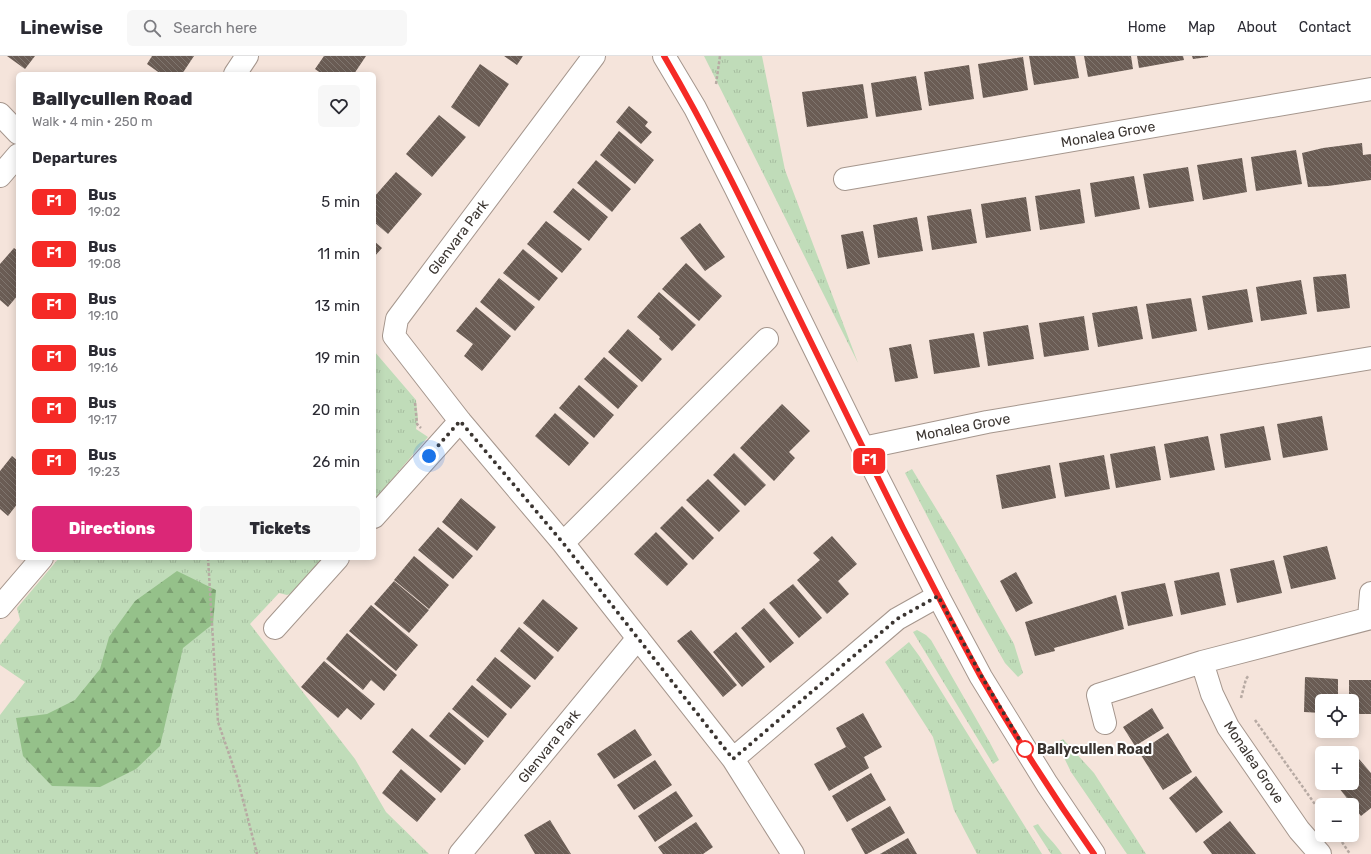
<!DOCTYPE html>
<meta charset="utf-8">
<style>
:root{--surface:#fff;--page:#f7f7f7;--text:#2b2b33;--muted:#7c7c81;--line:#e1e1e2;--accent:#db2777}
body{margin:0;font-family:Rubik,sans-serif;background:var(--page);color:var(--text);height:100vh;display:flex;flex-direction:column;font-size:15px;white-space:nowrap}
*{box-sizing:border-box;margin:0}
p{font-size:13px;color:var(--muted)}
.icon{flex:none;width:22px;height:22px;fill:none;stroke:currentColor;stroke-width:2;stroke-linecap:round;stroke-linejoin:round}
.map{position:relative;flex:1;overflow:hidden}
.drawer{position:absolute;left:16px;top:16px;width:360px;height:488px;display:flex;flex-direction:column;background:var(--surface);border-radius:6px;box-shadow:0 2px 10px #0003}
.drawer>*{flex:none}
.badge{padding:0 8px;border-radius:6px;font-size:14px;line-height:26px}
.tools{position:absolute;left:1315px;top:638px;display:grid;gap:8px}
.tools a{display:grid;place-items:center;width:44px;height:44px;border-radius:6px;background:var(--surface);box-shadow:0 2px 10px #0003;font-size:20px}
.you{position:absolute;width:20px;height:20px;margin:-10px;border:3px solid #fff;border-radius:50%;background:#1a73e8;box-shadow:0 0 0 6px #1a73e833}
.map>.badge{position:absolute;translate:-50% -50%;box-shadow:0 0 0 2px #fff}
h2{padding:0 16px;font-size:15px;line-height:36px}
.round{display:grid;place-items:center;flex:none;width:42px;height:42px;border-radius:6px;background:var(--page)}
.head{display:flex;align-items:center;justify-content:space-between;height:68px;padding:0 16px}
h1{font-size:19px;font-weight:800;line-height:30px}
.action{display:flex;gap:8px;margin-top:auto;padding:8px 16px}
.action a{flex:1;height:46px;border-radius:6px;background:var(--accent);color:#fff;font-size:16px;font-weight:800;line-height:46px;text-align:center}
.action a+a{background:var(--page);color:var(--text)}
ul{padding:0;list-style:none}
li{display:flex;align-items:center;gap:12px;height:52px;padding:0 16px}
li div{flex:1}
li b{display:block;font-size:15px}
li em{font-style:normal}
li .badge{min-width:44px;font-weight:700;text-align:center}
header{display:flex;align-items:center;gap:24px;box-sizing:border-box;height:56px;padding:0 20px;background:var(--surface);border-bottom:1px solid var(--line)}
header strong{font-size:19px}
nav{display:flex;gap:22px;margin-inline-start:auto;font-size:14px}
.search{width:280px;height:36px;background:var(--page);display:flex;align-items:center;gap:10px;box-sizing:border-box;padding:0 14px;border-radius:6px;color:var(--muted);font-size:15px}
.map>svg:first-child{display:block}
.grass{fill:url(#grass-tufts)}
.forest{fill:url(#forest-firs)}
.building{fill:url(#building-back-hatch)}
.lines{fill:none;stroke-linecap:round;stroke-linejoin:round}
.street-casing{stroke:#a5968d;stroke-width:24}
.secondary-casing{stroke:#a5968d;stroke-width:24}
.path{stroke:#b7aaa3;stroke-width:2.5;stroke-dasharray:3 2;stroke-linecap:butt}
.street{stroke:#fff;stroke-width:22}
.secondary{stroke:#fff;stroke-width:22}
.line-casing{stroke:#fff;stroke-width:9}
.line{stroke:#f52a26;stroke-width:6}
.walk{stroke:#3b3531;stroke-width:4;stroke-dasharray:0 7.2}
.stop-dot{fill:#fff;stroke:#f52a26;stroke-width:2}
.labels{text-anchor:middle;stroke-width:4;stroke-linejoin:round;paint-order:stroke}
.street-label{font-size:14px;fill:#3b3531;stroke:#fff}
.stop-label{font-size:14px;font-weight:bold;fill:#3b3531;stroke:#fff;text-anchor:start}
</style>
<header>
<strong>Linewise</strong>
<div class="search"><svg class="icon" aria-label="search" viewBox="0 0 24 24"><circle cx="10" cy="10" r="6"/><path d="M15 15l6 6"/></svg>Search here</div>
<nav><a>Home</a><a>Map</a><a>About</a><a>Contact</a></nav>
</header>
<div class="map">
<svg width="1371" height="798" viewBox="0 0 1371 798">
<defs>
<pattern id="grass-tufts" width="24" height="20" patternUnits="userSpaceOnUse"><rect width="24" height="20" fill="#c0dcb9"/><path d="M3 7l-1-3M5 7V3M7 7l1-3M15 17l-1-3M17 17v-4M19 17l1-3" fill="none" stroke="#a6bda0"/></pattern>
<pattern id="forest-firs" width="22" height="20" patternUnits="userSpaceOnUse"><rect width="22" height="20" fill="#95c18a"/><path d="M5 1l3.5 6h-7zM16 11l3.5 6h-7z" fill="#7b9e71"/></pattern>
<pattern id="building-back-hatch" width="6" height="6" patternUnits="userSpaceOnUse"><rect width="6" height="6" fill="#6a5c54"/><path d="M-1 5l2 2M0 0l6 6M5-1l2 2" fill="none" stroke="#80766f"/></pattern>
</defs>
<rect width="100%" height="100%" fill="#f5e4db"/>
<path class="grass" d="M704,0H762L785,114L858,307Z
M374,295L416,344L418,363L416,373L428,381L374,444Z
M912,413L954,482L1014,588L1023,617L1018,621L1005,607L978,559L905,417Z
M59,502H324L293,537L287,539L279,537L250,568L355,703L386,756L429,798H0V659L25,626L0,609V589L20,564L17,552Z
M917,574L926,579L931,584L990,687L999,704L993,708L913,576Z
M909,586L920,601L1042,798H977L954,754L933,681L885,606Z
M1063,683L1094,717L1146,798H1127L1071,716L1057,687Z
M1038,768C1045,779 1055,787 1062,798H1051L1033,770Z"/>
<path class="forest" d="M177,515L216,534L213,568L183,592L160,690L136,713L100,731L52,730L23,700L16,662L47,658L75,644L100,613L109,581L135,545Z"/>
<path class="building" d="M7,0H35L25,13Z
M152,0H194L182,18H161L147,8Z
M324,0H366L354,18H322L315,13Z
M504,0H523L517,9Z
M1029,0H1075L1079,22L1034,29Z
M1084,0H1131L1133,13L1088,21Z
M1137,0H1183L1184,4L1139,12Z
M1192,0H1208V1L1193,3Z
M1023,1L1028,34L983,42L978,8Z
M480,8L509,28L479,71L451,51Z
M969,9L974,43L929,50L924,16Z
M916,20L922,54L876,61L871,27Z
M863,28L868,62L807,71L802,36Z
M629,50L648,66L645,70L652,76L641,88L616,66Z
M439,59L466,81L432,121L406,98Z
M619,75L654,104L635,128L600,99Z
M1362,87L1363,99L1371,98V124L1328,130L1308,131L1302,97L1323,92Z
M1296,94L1302,128L1256,135L1251,101Z
M1242,102L1247,136L1203,144L1197,109Z
M596,104L631,133L612,156L577,127Z
M1188,111L1194,145L1149,152L1143,118Z
M396,116L422,138L388,178L374,166V141Z
M1134,120L1140,153L1095,161L1090,127Z
M573,132L608,161L589,185L553,156Z
M1080,133L1085,167L1040,174L1035,140Z
M1026,141L1031,175L986,182L981,148Z
M971,153L977,187L932,194L927,160Z
M917,161L923,195L878,202L873,169Z
M546,165L582,193L562,217L527,188Z
M700,167L725,201L705,215L680,182Z
M863,175L870,208L847,213L841,179Z
M374,185L382,192L374,201Z
M14,192L18,195V239L8,251L0,244V208Z
M523,193L558,222L539,245L503,217Z
M686,207L722,240L699,265L662,233Z
M1346,218L1350,252L1317,256L1313,221Z
M499,222L535,251L515,275L480,246Z
M1301,224L1307,258L1261,265L1256,231Z
M1247,233L1253,266L1208,274L1202,240Z
M659,236L696,269L672,295L659,283L660,281L637,261Z
M1191,242L1197,275L1152,283L1146,248Z
M1137,250L1143,283L1098,291L1092,257Z
M476,251L511,280L482,315L464,300L473,288L456,275Z
M1084,260L1089,294L1044,301L1039,267Z
M1028,269L1034,303L988,310L983,276Z
M628,273L662,303L642,326L608,296Z
M974,277L980,311L934,318L929,284Z
M911,288L918,322L895,326L889,292Z
M604,301L638,330L618,353L584,323Z
M579,329L614,359L594,382L559,352Z
M782,348L810,375L789,396L795,402L774,425L740,392Z
M555,357L589,387L569,410L535,380Z
M1322,360L1328,394L1283,402L1277,368Z
M1264,370L1271,404L1225,412L1220,378Z
M1208,380L1215,414L1170,422L1164,388Z
M1155,390L1161,424L1116,432L1110,398Z
M734,397L766,429L745,450L713,419Z
M1104,399L1110,433L1065,441L1059,407Z
M12,400L18,405V447L8,460L0,453V415Z
M1050,409L1056,442L1002,453L996,419Z
M708,423L740,455L719,476L686,444Z
M461,442L496,471L477,495L442,466Z
M682,450L714,482L693,504L660,472Z
M438,471L473,500L453,523L418,494Z
M656,476L688,508L667,530L634,498Z
M832,480L857,508L838,525L849,538L827,558L797,524L820,504L813,497Z
M1327,490L1336,523L1291,533L1283,500Z
M414,500L449,529L429,553L394,524Z
M1274,504L1282,537L1237,547L1230,513Z
M1016,516L1033,547L1016,556L1000,525Z
M1219,516L1226,549L1181,559L1174,525Z
M394,525L429,554L409,577L374,548Z
M1165,527L1173,560L1128,570L1121,536Z
M793,528L822,562L799,582L769,547Z
M1116,539L1124,573L1054,592L1055,595L1035,600L1025,566Z
M543,543L578,572L558,596L523,567Z
M371,549L418,589L396,615L349,575Z
M764,552L794,587L770,607L741,572Z
M519,571L554,601L535,624L500,595Z
M691,574L737,629L723,641L677,585Z
M736,576L765,611L742,631L713,596Z
M347,577L397,619L384,635L371,624L363,634L326,603Z
M495,601L531,630L511,653L476,624Z
M324,605L375,648L361,664L347,652L338,662L301,631Z
M1305,621L1338,623V645H1322V657L1304,656Z
M1349,624H1371V658H1352V645H1349Z
M472,629L507,658L488,682L452,653Z
M1152,652L1164,672L1135,690L1123,671Z
M449,656L484,685L465,709L429,680Z
M863,657L882,691L864,701L869,712L829,735L814,708L846,691L836,672Z
M412,672L461,713L441,737L392,696Z
M635,673L652,699L614,723L597,698Z
M1168,677L1192,716L1163,734L1139,696Z
M1359,703L1371,717V752L1361,760L1335,727H1352V709Z
M655,704L672,729L634,754L617,729Z
M401,713L436,743L417,766L382,737Z
M871,717L886,744L847,766L832,740Z
M1196,720L1223,756L1196,777L1169,742Z
M676,735L693,760L655,786L638,760Z
M890,750L905,777L867,798H865L851,773Z
M550,764L571,798H535L524,779Z
M1230,765L1244,783L1256,798H1212L1203,786Z
M696,766L713,791L703,798H663L658,791Z
M908,782L917,798H880Z"/>
<g class="lines">
<defs>
<path id="street" d="M594,0L397,263L394,280L460,365L563,487L733,703L793,798
M235,18L247,0
M0,58L18,77
M0,120L18,99
M845,123L1371,33
M863,392L987,366L1371,302
M374,461L460,365
M563,487L767,283
M0,551L42,502
M1369,562L1371,537
M275,572L338,502
M1202,606L1212,638L1228,671L1299,774L1320,798
M1105,667L1098,639L1202,606L1371,562
M733,703L897,563L938,540
M460,798L638,582"/>
<path id="secondary" d="M664,0L695,52L736,133L877,420L938,540L981,621L1047,728L1094,798"/>
</defs>
<use href="#street" class="street-casing"/>
<use href="#secondary" class="secondary-casing"/>
<path class="path" d="M716,28L720,0
M415,347L417,368L421,372
M208,502L218,666L237,721L257,798
M1241,642L1246,623L1249,619
M1255,664L1322,758
M1342,786L1350,798"/>
<use href="#street" class="street"/>
<use href="#secondary" class="secondary"/>
</g>
<g class="lines">
<defs>
<path id="line" d="M664,0C708,75 746,153 784,231C823,311 863,392 903,472C929,522 954,572 981,621C1016,682 1054,741 1094,798"/>
</defs>
<use href="#line" class="line-casing"/>
<use href="#line" class="line"/>
<path class="walk" d="M429,400L460,365L563,487L733,703L897,563L938,540L982,621L1025,693"/>
</g>
<circle class="stop-dot" cx="1025" cy="693" r="8"/>
<g class="labels">
<g class="street-label">
<text transform="translate(1108 78) rotate(-10)" y="5">Monalea Grove</text>
<text transform="translate(458 181) rotate(-53)" y="5">Glenvara Park</text>
<text transform="translate(963 371) rotate(-11)" y="5">Monalea Grove</text>
<text transform="translate(549 690) rotate(-51)" y="5">Glenvara Park</text>
<text transform="translate(1254 706) rotate(56)" y="5">Monalea Grove</text>
</g>
<g class="stop-label">
<text x="1037" y="698">Ballycullen Road</text>
</g>
</g>
</svg>
<div class="tools">
<a><svg class="icon" aria-label="locate" viewBox="0 0 24 24"><circle cx="12" cy="12" r="6"/><path d="M12 2v4M12 18v4M2 12h4M18 12h4"/></svg></a>
<a>+</a>
<a>−</a>
</div>
<div class="you" style="left:429px;top:400px"></div>
<b class="badge" style="left:869px;top:405px;background:#f52a26;color:#fff">F1</b>
<section class="drawer">
<div class="head"><div><h1>Ballycullen Road</h1><p>Walk · 4 min · 250 m</p></div><a class="round"><svg class="icon" aria-label="heart" viewBox="0 0 24 24"><path d="M12 20l-8-8c-3-5 5-10 8-4 3-6 11-1 8 4z"/></svg></a></div>
<h2>Departures</h2>
<ul>
<li><span class="badge" style="background:#f52a26;color:#fff">F1</span><div><b>Bus</b><p>19:02</p></div><em>5 min</em></li>
<li><span class="badge" style="background:#f52a26;color:#fff">F1</span><div><b>Bus</b><p>19:08</p></div><em>11 min</em></li>
<li><span class="badge" style="background:#f52a26;color:#fff">F1</span><div><b>Bus</b><p>19:10</p></div><em>13 min</em></li>
<li><span class="badge" style="background:#f52a26;color:#fff">F1</span><div><b>Bus</b><p>19:16</p></div><em>19 min</em></li>
<li><span class="badge" style="background:#f52a26;color:#fff">F1</span><div><b>Bus</b><p>19:17</p></div><em>20 min</em></li>
<li><span class="badge" style="background:#f52a26;color:#fff">F1</span><div><b>Bus</b><p>19:23</p></div><em>26 min</em></li>
</ul>
<div class="action"><a>Directions</a><a>Tickets</a></div>
</section>
</div>
